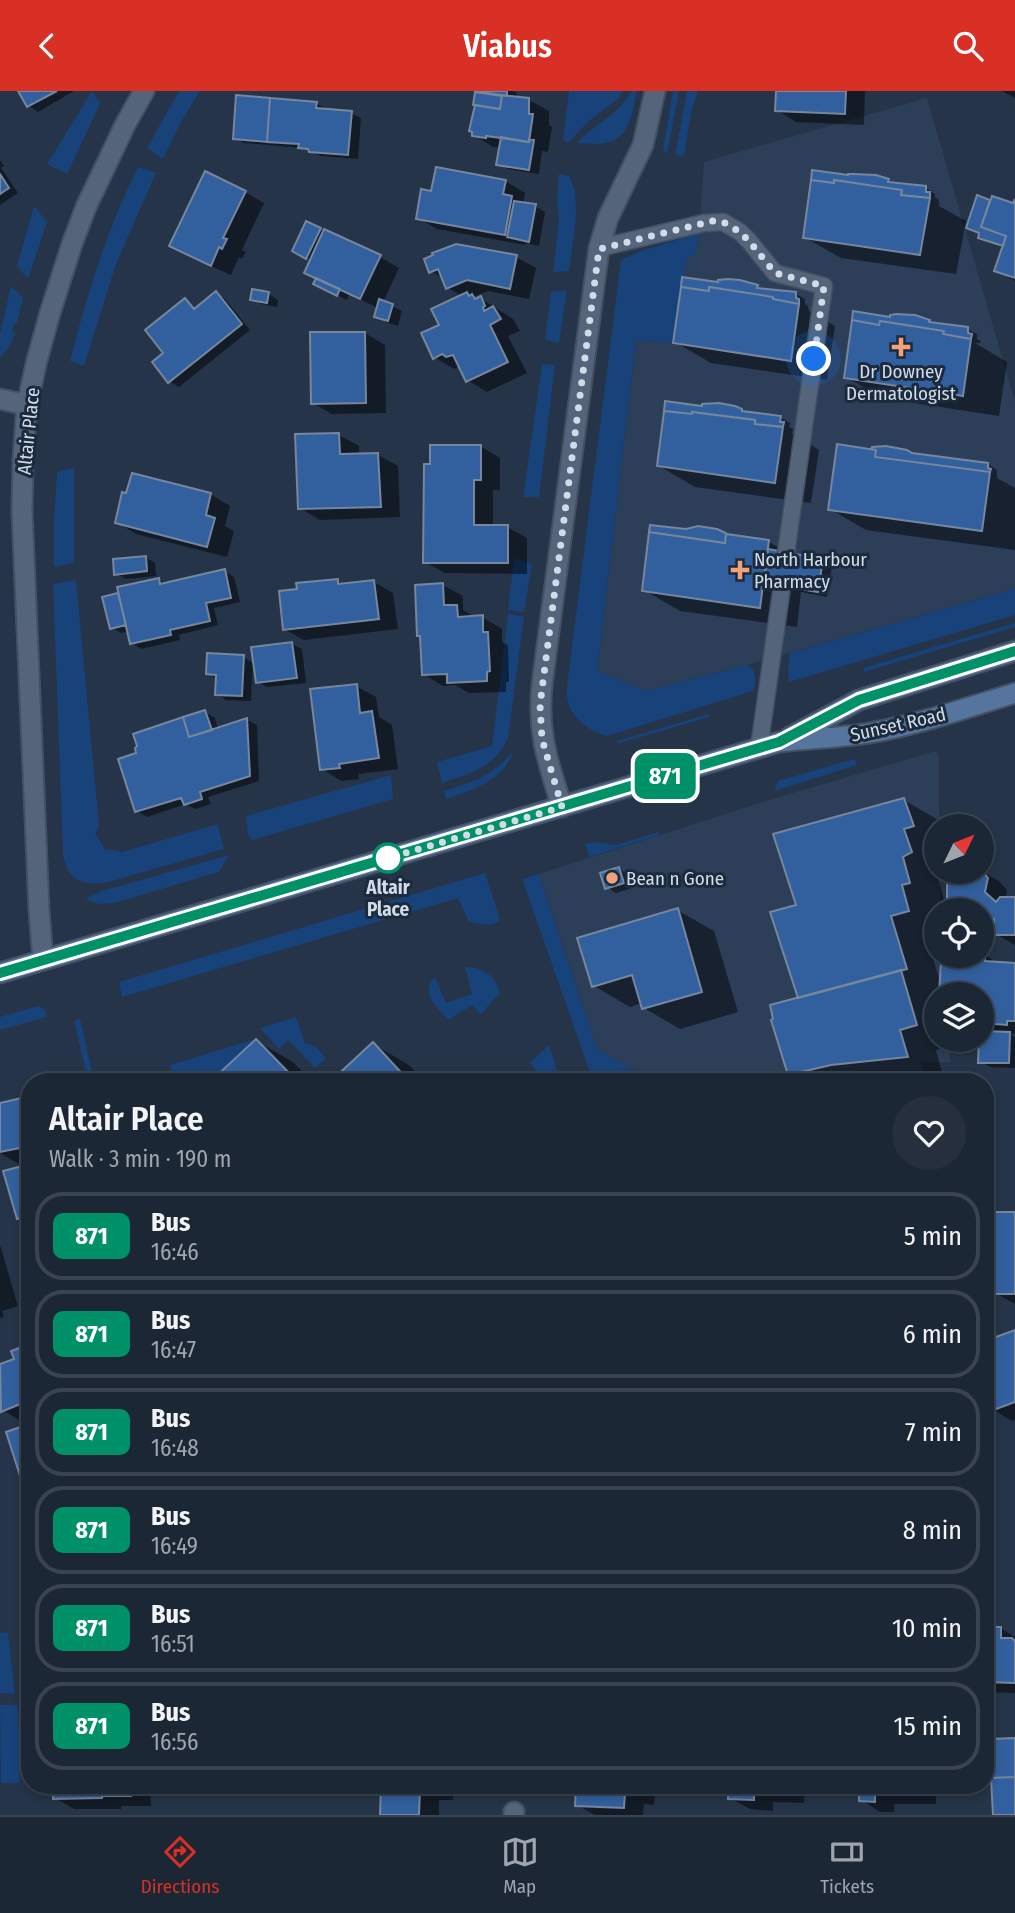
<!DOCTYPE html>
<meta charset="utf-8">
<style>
:root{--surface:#1c2736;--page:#252f3e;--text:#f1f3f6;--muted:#a0a5ad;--line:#3a4451;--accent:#d93025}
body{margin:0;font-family:"Fira Sans Condensed",sans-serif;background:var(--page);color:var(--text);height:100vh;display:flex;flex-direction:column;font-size:26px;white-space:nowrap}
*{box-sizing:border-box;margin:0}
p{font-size:23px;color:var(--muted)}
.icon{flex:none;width:38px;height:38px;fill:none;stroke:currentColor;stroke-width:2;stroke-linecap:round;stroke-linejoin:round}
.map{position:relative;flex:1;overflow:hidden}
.side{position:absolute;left:21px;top:982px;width:973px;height:721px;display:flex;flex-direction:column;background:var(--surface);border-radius:28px;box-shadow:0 4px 10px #0003,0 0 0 2px var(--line)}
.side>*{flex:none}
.badge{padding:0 14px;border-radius:10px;font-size:24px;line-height:46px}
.needle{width:46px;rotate:47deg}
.tools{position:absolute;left:924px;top:723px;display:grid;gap:14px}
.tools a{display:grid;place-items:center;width:70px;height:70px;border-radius:50%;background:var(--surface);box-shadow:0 4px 10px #0003,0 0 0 2px var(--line);font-size:35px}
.you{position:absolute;width:35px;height:35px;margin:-18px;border:5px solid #fff;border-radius:50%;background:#1a73e8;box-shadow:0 0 0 10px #1a73e833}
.map>.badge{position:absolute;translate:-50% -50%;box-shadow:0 0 0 4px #fff}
.round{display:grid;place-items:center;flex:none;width:74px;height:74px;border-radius:37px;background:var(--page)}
.head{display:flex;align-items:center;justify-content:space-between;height:119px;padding:0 28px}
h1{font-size:33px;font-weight:600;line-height:52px}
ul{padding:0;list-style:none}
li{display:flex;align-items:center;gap:21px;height:88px;margin:0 14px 10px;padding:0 14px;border:4px solid var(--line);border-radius:28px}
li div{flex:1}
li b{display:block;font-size:26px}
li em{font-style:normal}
li .badge{min-width:77px;font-weight:700;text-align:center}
header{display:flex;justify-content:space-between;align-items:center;height:91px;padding:0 28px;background:var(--accent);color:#fff;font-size:32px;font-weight:600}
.tabs{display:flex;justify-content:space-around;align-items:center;height:98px;border-top:2px solid var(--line);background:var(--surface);font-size:19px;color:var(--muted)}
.tabs a{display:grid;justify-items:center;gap:4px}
.tabs .selected{color:var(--accent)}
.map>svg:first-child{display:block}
.built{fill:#2c3e58}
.green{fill:#17427a}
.shadow{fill:#0007}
.building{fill:#32609e;stroke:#75869d;stroke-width:2}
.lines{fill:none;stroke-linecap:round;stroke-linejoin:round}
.service-casing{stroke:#455162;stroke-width:19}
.minor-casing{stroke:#455162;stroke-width:23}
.secondary-casing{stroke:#455162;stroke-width:23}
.service{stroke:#54647b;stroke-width:16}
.minor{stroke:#54647b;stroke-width:19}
.secondary{stroke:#55749e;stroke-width:19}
.line-casing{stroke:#fff;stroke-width:16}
.line{stroke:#009169;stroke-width:10}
.walk{stroke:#d2dbe8;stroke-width:7;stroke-dasharray:0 12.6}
.poi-dot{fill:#f1a27b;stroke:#1c2a3d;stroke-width:2.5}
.stop-dot{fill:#fff;stroke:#009169;stroke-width:3.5}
.labels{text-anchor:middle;stroke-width:6;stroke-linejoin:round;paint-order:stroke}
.poi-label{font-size:19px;fill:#d2dbe8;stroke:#1c2a3d;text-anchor:start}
.street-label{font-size:19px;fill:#d2dbe8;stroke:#1c2a3d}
.stop-label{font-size:19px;font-weight:bold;fill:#d2dbe8;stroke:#1c2a3d}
</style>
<header><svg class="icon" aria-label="back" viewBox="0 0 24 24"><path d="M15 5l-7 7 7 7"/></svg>Viabus<svg class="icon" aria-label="search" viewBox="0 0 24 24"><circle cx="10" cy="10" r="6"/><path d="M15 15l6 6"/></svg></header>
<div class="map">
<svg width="1015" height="1724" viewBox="0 0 1015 1724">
<rect width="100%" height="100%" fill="#253448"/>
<path class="built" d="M927,7L1015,311V498L747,574L646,600L597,580L636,249L672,252L687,165H695L699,142L704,71Z
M936,660L939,666V735H936V780L940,781V819H936V864L941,865V870L939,903H936V948L946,949L951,971H921L924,990H651L597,958L539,783L769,709Z"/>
<path class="green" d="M92,0L100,13L67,83L47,73Z
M179,0H200L181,31L163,68L147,57Z
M569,0H623L618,8L589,30L568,52L563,48Z
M631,0H637C629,42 624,57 578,52V50C596,33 620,22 631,0Z
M673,0H679L667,63L663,59Z
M687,0H698L691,22L684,65L675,64Z
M138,76L156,82L116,173L84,275L70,270C87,203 107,138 138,76Z
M559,83L569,85C583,112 572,150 569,180L553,181L559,131L557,106Z
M34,115L47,131L28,188L17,175Z
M699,142L695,166H687L673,252L636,249L597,580L646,600L747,574C757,579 757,589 753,600L607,645C591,641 572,628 568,611C566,604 567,595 568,587L621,169L641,160Z
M11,195L23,207L17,233H14L12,241L15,242C12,253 8,259 0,266V243Z
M567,199L559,252L545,249L551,201Z
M542,273L555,274L539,406H523Z
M74,377V472L54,476V429L57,381Z
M514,467L532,473L524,521L508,519Z
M76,489L99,735L95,742L106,760L109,758L122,761L218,733L224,758L105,792C81,795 66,788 63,761L53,493Z
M1015,498V524L789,591L788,574L790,562Z
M508,523L524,525L508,647C496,676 469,683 442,692L437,671L492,655Z
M1015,532V536L864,581L863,577Z
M709,623V626L617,653V650Z
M513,661C504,690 471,699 446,708L444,700C463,694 481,689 496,677C503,672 507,666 513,661Z
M854,668L857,674L774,700L778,690Z
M391,684L393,708L252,749L248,743L246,725Z
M659,741V744L589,766L585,753L593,751L616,754Z
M229,764L219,781L114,812L98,813L85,808L102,800Z
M485,782L499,825V830C491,837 479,832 469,831L458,807L122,906L119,891Z
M539,783L597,958L651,990H593L522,788Z
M465,876C483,876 495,884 500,902L481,923L472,914L448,929C437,916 419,901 435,886L446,912L472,903Z
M38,915L45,919L47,926L0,939V926Z
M296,926L305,953C315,952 321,961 326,968L315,977L288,949L279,958L260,937Z
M80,927L94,990H88L74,930Z
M256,948L211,990H174L170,974Z
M549,954L560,990H543L530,972Z
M8,1541L15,1603L0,1602V1542Z
M0,1614H17L19,1633L20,1692H1Z"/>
<path class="shadow" d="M20,0H74L38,21L29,15Z
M475,0H513L517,2L516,7L529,9L549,20V34L552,36L548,61L542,60L539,83L508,78L498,73L501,57L493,56L474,44L477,14L475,13L477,1Z
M775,0H865L864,34L796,31L777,19L778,2Z
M1002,0H1015V7Z
M316,12L326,18L351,22L361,27L358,68L321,65L302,57L244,52L234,47Z
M0,69L4,75L1,77L18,102L0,114Z
M882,87L893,93L926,97L935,103V106L939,109V115L966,130L956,183L841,167L804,146Z
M505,90L525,102L523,113L535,115L545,121L539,155L525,152V154L437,138L418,127L433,102Z
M245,101L264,112L242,159L246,161L242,168L239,166L231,184L191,166Z
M978,106L992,111L1015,113V190L996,179L1004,156L989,151L980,146V143L968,136Z
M307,133L380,166L399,177L383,211L402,220L398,235L386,231L376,226L378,217L349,203L347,209L325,198L318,188L312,169L294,159Z
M516,166L536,177L529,208L488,200L473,206L478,208L480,207L513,228L520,240L508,245L527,282L487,301L467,289L460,275L454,278L434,266L442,235L462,205L448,197L444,188L431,180L426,169Z
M757,196L762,199L796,203L805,208V213L808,215L809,220L835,235L827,289L711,272L675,251Z
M253,200L269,203L278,209L277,216L261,213L252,208Z
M216,202L225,208L250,239L179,296L169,290L166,262L185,209L197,218Z
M891,228L929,231L967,238L977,243V248L981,250L980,252H975L1007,271L999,325L882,307L846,286Z
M365,242L385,254L386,322L332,323L312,312Z
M703,317L741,320L747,323L780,326L790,332L789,336L793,338L792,343L819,359L811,412L695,396L659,375Z
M339,344L359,355V364H378L398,375L400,426L320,429L300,417Z
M480,355L500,367V399H493V436H507L527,447V483L445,482L425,471Z
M913,364L988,373L997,379V387L1015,397V459L866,439L830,418Z
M210,403L230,415L225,435L234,440L227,466L136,443L117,431Z
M686,440L726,444L769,451L792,464L823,469L832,475L827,506L801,501L797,536L680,520L644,499Z
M145,466L155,472L156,485L126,488L116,482Z
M224,480L234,486L240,511L214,517L218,534L179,544L180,549L141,558L132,552L129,540L121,542L111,536L104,507L120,504L158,488L167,493Z
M337,490L345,494L374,491L393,502L398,538L304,549L284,538Z
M443,494L463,505V519L476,527L482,526L502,538V551L508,554L509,591H506V601L469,602L455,594L443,595L423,583Z
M292,553L302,558L306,592L267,596L258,591Z
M243,566L253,572L251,610L226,609L217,603V588L208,583Z
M356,595L376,606L379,626L392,634L398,678L358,683L359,688L341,690L322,678Z
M205,621L215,627L218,638L247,629L257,634L259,690L208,706L211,713L195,718L186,713L147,726L137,720L139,656Z
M904,709L940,730L942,735H936V780H947V782L938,787L945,813L937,815L938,819H936V843L926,846L941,893L953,873L982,863L1001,873H1015V943H1010L1015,946V977L990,976L980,970L982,903H941V899L936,900V948H951L953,954L936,959L943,986L902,990H802L789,983L800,908L798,815Z
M619,778L629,784L632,797L616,802L607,796Z
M981,780L999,790L1007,799L1006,808H1015V854L996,843V838H985L982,836V819H949Z
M677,819L714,840L738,921L680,938L644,917L642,912L630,916L594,895Z
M256,950L293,971L311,990H214Z
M373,953L409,974L424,990H333Z
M30,1007V1069L17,1072L0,1062V1013Z
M30,1075V1132L28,1133L18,1127Z
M985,1123H1015V1213L995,1202V1176L985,1170Z
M0,1154L18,1215L2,1220L4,1226L0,1227Z
M1015,1241V1329L1012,1330L992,1318Z
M30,1255V1328L22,1331L3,1319L0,1313V1275L17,1269Z
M985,1442L991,1445L992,1462H986L987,1484H985Z
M985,1537H1000L1015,1546V1602L985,1601Z
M55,1694H150L151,1715H122L121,1718H74L55,1707Z
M383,1694H454L453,1709H439V1724H382Z
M578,1694H670L669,1705L655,1704L654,1714L644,1713L643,1724H595L577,1714Z
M730,1694H805L804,1712L773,1711V1720L750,1718L730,1707Z
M847,1694H936V1713H894V1721H880L861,1709V1694H854V1697H853Z"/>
<path class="building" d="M18,0H57L27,16Z
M474,0H507V5Z
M776,0H846L845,23L775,20Z
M475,1L502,5L500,18L473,14Z
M236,4L270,7L267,51L233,48Z
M502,4L529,7V23H533L529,51L486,45V47L472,45V41L469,40L475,14L500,18Z
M270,7L317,11L316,17L352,20L348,64L309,61L308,58L298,57L299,53L267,51Z
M501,46L529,51V48L534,49L529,79L496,74Z
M436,76L506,89L503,103L512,105L505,144L416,128L421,98L431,100Z
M812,79L848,84V83H853L876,84L889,88L888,91L926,95V101H930V107L901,104L902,99L834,89V92L811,89Z
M205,80L246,100L223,147L227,148L222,158L219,156L211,175L169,155Z
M0,83L9,97L0,103Z
M811,89L834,92V89L902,99L901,104L930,107L920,164L803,147Z
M977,104L990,109L981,136L1006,145L1003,155L978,147L979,142L966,137Z
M992,105L1013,112L1015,108V187L994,180L1006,145L981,136Z
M514,110L536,113L529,151L507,146Z
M306,130L321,137L306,168L292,160Z
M324,138L381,164L360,208L304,182Z
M456,153L517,164L510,198L467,189L446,198L438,178L429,182L424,168L433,164L432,162Z
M682,186L718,191V189L728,188L740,189L758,194L757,197L796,201V207L799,208V213L773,208V206L709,196V200L681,196Z
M316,187L340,198L337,205L313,193Z
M681,196L709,200V196L773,206V208L799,213L791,270L673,252Z
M252,198L269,201L267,212L250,209Z
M216,200L242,233L168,292L152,271L163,262L145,239L185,207L194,218Z
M467,201L469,205L472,203L475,208L481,205L485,215L483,216L484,220L493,215L501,228L490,234L508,271L466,291L453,264L446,266L442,263L433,268L421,242L439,234L431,218Z
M379,208L393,213L388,230L374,226Z
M853,220L890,226V224L896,223L915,224L930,229L929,231L968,236V242L972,243L971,248L943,243L944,240L880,230L879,234L852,229Z
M852,229L879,234L880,230L944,240L943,243L971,248L963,305L844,287Z
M310,241H365L366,312L311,313Z
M665,310L702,315V313L719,312L735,315L742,318V320L781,325L780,331H784L783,336L755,333V329L692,321V323L664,320Z
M664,320L692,323V321L755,329V333L783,336L775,392L657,375Z
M339,342L340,363L378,362L381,416L298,418L295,343Z
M837,353L876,359L875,366L990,381L982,440L828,419Z
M430,354H481V389H474V434H508V472H423L424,373H430Z
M886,355L907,359L912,362L988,372V377L991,378L990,381L875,366L876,359L871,358L872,356Z
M132,382L211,402L206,424L215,427L207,456L115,432L122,401L126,402Z
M650,434L686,438L698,435L717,438L726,442L725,452L649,441Z
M649,441L725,452L726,443L769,449L760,517L642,500Z
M768,458L823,468L818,501L764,492Z
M146,465L147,480L114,484L113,468Z
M225,478L231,507L206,512L210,530L170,539L171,544L130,553L117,496L159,487L160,493Z
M338,488V493L374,489L379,528L283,539L279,500L297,498L296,492Z
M443,492L444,514H457L458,526L483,524V541H488L490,580L487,581V590L447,592V583L422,584L420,545H417L415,494Z
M118,502L126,534L110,538L102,506Z
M292,551L297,587L256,592L251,556Z
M207,562L244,564L242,605L215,604L216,584L206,583Z
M357,593L360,622L372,620L379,667L339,673L340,677L320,679L310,598Z
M205,619L212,639L189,646L183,626Z
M183,626L189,646L247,627L250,685L200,701L202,708L184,714L181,707L135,721L118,668L136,662L135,657L137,655L133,643Z
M904,707L914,735L904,738L912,761L903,766L910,792L902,794L909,820L891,825L907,878L798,907L770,821L796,814L773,743Z
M619,776L624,792L605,798L600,782Z
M947,780H982L988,787L985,801L996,811L1000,806H1015V844H994V828H982V819H947Z
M678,817L702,901L642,918L632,884L592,896L577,847Z
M982,861L985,862V870L1015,872V930H1007V934L982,932V903H939L941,870L951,871L952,864H982Z
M901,879L917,934L900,939L908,966L831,974L788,984L771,929L773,928L770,914Z
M982,940L1010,941L1009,972H978L979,948H982Z
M256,948L297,990H211Z
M373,951L409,990H331Z
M30,1005V1055L0,1061V1012Z
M30,1073V1125L17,1128L3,1080Z
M985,1121H1015V1203H994L993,1165H985Z
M1015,1239V1311L991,1320L985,1305V1250Z
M30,1253V1309L1,1321L0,1273L14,1268L11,1260Z
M30,1333V1416L6,1341Z
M985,1536H1001V1547H1012L1015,1550V1592L985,1591Z
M1015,1647V1686L991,1687L990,1648Z
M1015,1686V1724H993L991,1687Z
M53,1694H131V1705H102V1707L53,1708Z
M381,1694H434V1699H420L419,1724H380Z
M576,1694H635V1704L625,1703L624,1717L575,1715Z
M729,1694H785V1702L754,1700V1709L728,1708Z
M859,1694H917V1703L875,1702V1711L859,1710Z"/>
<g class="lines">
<defs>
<path id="service" d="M599,157L704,132L723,131L740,141L749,150L775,182L824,195L786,462
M759,657L782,495"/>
<path id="minor" d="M0,308L27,314
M562,716C548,671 537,642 542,594L599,157L608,127L643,54L655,0
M43,869L39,819L22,420L23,368L27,314L37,269L50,222L72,153L86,116L125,34L144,0
M514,1721V1724"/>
<path id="secondary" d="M790,646L859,609L1015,560
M0,882L779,651C811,647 844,647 875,641C923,632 969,616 1015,602"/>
</defs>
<use href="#service" class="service-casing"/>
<use href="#minor" class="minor-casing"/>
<use href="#secondary" class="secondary-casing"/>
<use href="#service" class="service"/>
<use href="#minor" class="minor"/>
<use href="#secondary" class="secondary"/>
</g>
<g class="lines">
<defs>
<path id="line" d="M0,882L779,651L859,609L1015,560"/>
</defs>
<use href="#line" class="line-casing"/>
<use href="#line" class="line"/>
<path class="walk" d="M388,767L385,768L562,716L542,648L540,614L599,158L713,130L723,131L740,141L749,150L775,182L824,195L814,268"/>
</g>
<g class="poi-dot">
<path d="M897.5 245.5h7v7h7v7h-7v7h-7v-7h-7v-7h7z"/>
<path d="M736.5 468.5h7v7h7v7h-7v7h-7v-7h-7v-7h7z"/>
<circle cx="612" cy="787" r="7"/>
</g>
<circle class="stop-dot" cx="388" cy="767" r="14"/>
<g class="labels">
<g class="poi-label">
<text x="901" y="287" text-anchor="middle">Dr Downey<tspan x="901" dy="22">Dermatologist</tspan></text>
<text x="754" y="475">North Harbour<tspan x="754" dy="22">Pharmacy</tspan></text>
<text x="626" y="794">Bean n Gone</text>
</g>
<g class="street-label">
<text transform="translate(28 340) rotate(-84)" y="7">Altair Place</text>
<text transform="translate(898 633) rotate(-13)" y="7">Sunset Road</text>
</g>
<g class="stop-label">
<text x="388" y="803">Altair<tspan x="388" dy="22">Place</tspan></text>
</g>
</g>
</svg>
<div class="tools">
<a><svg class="needle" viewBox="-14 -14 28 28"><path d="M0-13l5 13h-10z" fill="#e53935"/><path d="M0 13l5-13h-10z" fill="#a0a5ad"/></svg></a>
<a><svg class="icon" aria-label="locate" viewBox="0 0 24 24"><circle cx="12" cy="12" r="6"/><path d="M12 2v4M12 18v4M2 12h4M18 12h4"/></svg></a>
<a><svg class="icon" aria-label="layers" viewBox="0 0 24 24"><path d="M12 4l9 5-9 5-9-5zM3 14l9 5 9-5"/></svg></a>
</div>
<div class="you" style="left:814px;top:268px"></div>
<b class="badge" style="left:665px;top:685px;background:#009169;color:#fff">871</b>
<section class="side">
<div class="head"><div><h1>Altair Place</h1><p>Walk · 3 min · 190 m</p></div><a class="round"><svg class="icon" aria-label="heart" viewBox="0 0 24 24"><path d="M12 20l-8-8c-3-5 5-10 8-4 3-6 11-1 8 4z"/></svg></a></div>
<ul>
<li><span class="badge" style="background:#009169;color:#fff">871</span><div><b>Bus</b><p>16:46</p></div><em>5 min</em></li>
<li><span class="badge" style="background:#009169;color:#fff">871</span><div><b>Bus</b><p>16:47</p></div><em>6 min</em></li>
<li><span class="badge" style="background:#009169;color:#fff">871</span><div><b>Bus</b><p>16:48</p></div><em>7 min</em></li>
<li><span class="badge" style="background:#009169;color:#fff">871</span><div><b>Bus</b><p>16:49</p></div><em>8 min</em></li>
<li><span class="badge" style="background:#009169;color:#fff">871</span><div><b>Bus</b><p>16:51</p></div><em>10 min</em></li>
<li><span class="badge" style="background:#009169;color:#fff">871</span><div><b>Bus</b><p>16:56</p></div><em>15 min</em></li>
</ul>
</section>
</div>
<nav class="tabs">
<a class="selected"><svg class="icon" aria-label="directions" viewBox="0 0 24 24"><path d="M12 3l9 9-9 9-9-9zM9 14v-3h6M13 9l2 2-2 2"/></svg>Directions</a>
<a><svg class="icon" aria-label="map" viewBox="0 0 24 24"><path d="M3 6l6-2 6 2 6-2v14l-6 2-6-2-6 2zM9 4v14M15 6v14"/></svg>Map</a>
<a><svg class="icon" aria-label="tickets" viewBox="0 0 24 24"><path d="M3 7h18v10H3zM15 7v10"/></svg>Tickets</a>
</nav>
